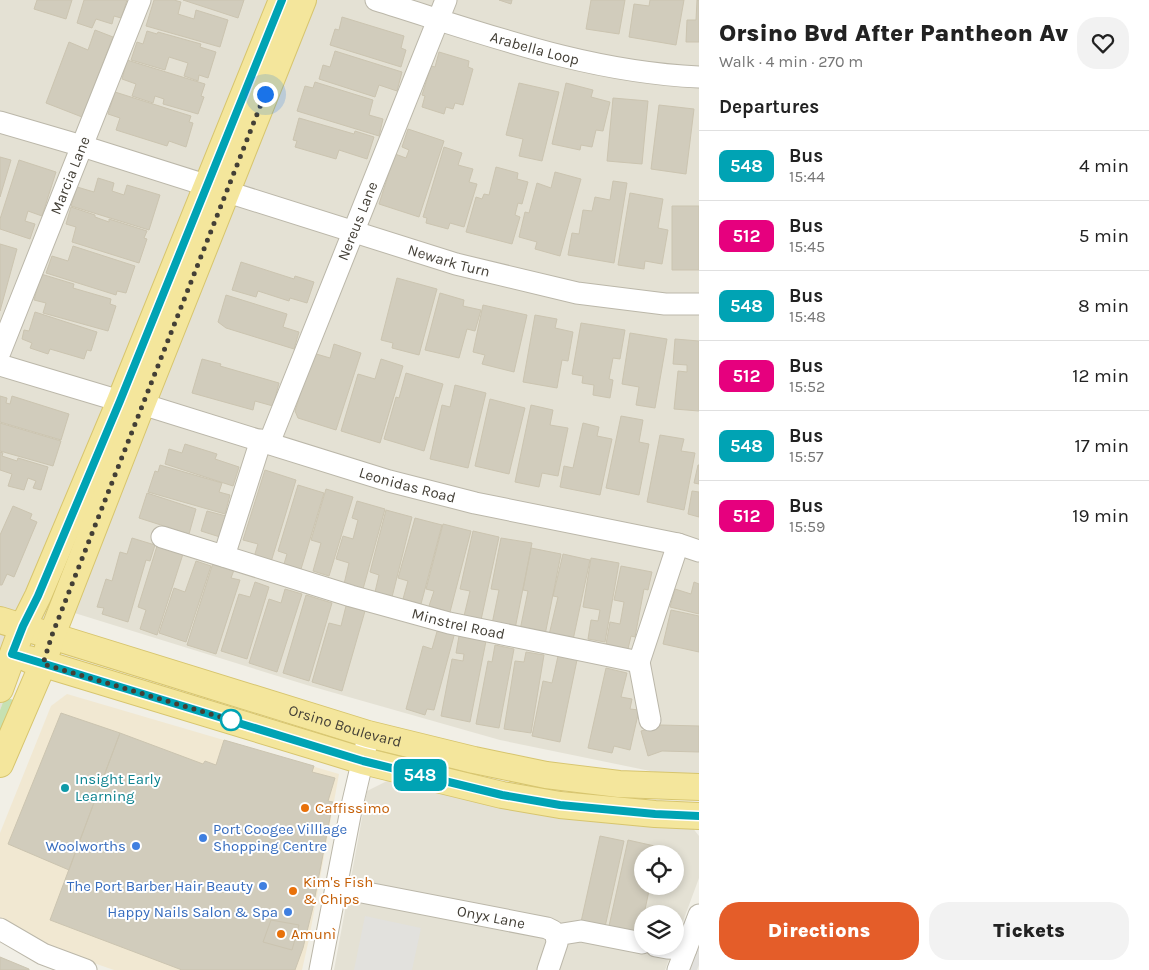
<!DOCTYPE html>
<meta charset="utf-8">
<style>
:root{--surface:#fff;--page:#f2f2f2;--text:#222;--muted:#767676;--line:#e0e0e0;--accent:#e45d29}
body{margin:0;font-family:Karla,sans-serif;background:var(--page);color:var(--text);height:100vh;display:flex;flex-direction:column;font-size:19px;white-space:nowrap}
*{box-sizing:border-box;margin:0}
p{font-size:16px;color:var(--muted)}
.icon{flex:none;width:28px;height:28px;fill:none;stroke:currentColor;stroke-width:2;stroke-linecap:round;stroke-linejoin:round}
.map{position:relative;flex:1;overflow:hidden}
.drawer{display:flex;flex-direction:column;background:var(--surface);width:450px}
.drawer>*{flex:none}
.badge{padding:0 10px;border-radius:8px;font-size:18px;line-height:32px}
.fabs{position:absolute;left:634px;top:845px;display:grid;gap:10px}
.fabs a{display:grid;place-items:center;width:50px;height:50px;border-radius:50%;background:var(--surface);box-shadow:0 2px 8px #0003;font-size:25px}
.you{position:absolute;width:25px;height:25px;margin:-12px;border:4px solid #fff;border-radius:50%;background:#1a73e8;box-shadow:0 0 0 8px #1a73e833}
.map>.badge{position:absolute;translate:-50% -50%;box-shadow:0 0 0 2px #fff}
h2{padding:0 20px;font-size:19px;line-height:45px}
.round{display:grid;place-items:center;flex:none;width:52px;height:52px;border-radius:20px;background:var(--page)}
.overview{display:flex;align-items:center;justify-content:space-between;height:85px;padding:0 20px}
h1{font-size:24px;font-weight:800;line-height:38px}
.button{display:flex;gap:10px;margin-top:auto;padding:10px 20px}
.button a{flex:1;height:58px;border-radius:20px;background:var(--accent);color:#fff;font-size:20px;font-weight:800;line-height:58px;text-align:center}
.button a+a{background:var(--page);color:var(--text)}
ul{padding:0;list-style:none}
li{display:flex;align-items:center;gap:15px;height:70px;padding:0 20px;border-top:1px solid var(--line)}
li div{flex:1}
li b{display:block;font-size:19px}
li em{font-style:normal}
li .badge{min-width:55px;font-weight:700;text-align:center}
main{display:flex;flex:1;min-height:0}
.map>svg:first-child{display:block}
.residential{fill:#e4e1d4;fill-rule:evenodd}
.commercial{fill:#f1e8d2}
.green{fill:#c6e1b2}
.parking{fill:#e2e1dd}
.building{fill:#d1ccbc;stroke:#cbc4b0}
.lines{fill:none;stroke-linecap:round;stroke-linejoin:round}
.minor-casing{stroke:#bbb7a9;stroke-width:23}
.major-casing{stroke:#d7c56e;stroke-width:28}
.minor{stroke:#fff;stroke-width:21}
.major{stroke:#f4e69c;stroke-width:26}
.line-casing{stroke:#fff;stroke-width:11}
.line{stroke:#00a3b4;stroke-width:8}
.walk{stroke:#433f36;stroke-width:5;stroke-dasharray:0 9}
.stop-dot{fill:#fff;stroke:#00a3b4;stroke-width:2.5}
.culture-dot{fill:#0f9aa8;stroke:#fff;stroke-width:2}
.food-dot{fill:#e8710a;stroke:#fff;stroke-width:2}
.shop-dot{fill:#3f7fe0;stroke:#fff;stroke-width:2}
.labels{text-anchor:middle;stroke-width:4;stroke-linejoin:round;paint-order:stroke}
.street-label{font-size:15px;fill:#433f36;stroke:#fff}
.culture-label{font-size:15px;fill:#0d838f;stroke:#fff;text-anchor:start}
.food-label{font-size:15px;fill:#c56008;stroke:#fff;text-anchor:start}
.shop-label{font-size:15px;fill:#366cbe;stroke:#fff;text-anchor:end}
</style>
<main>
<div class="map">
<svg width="699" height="970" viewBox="0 0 699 970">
<rect width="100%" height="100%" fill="#f1efe6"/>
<path class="residential" d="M0,0H699V777L684,778L500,740L310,686L52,606L14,676L0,710Z
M393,778L692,827L699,836V878L675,943V914H642V946H674L665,970H334L367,791ZM642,854H675V886H642Z"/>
<path class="commercial" d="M67,694L339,774L309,939L302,970H114L30,941L0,917V833L51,706Z"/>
<path class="green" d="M5,697L19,702L0,747V710Z"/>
<path class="parking" d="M365,916L421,928L412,970H354Z
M699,944V965L697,970H689Z"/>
<path class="building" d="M37,0H72L66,19L34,9Z
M84,0H127L121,18L114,16L112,24L96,19L92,28L77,23Z
M154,0H174L181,2L178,14L194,19L196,10L228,20L220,47L146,26Z
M183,0H244L238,18Z
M499,0H512L511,4Z
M591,0H625L619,34L586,29Z
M650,0H684L676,45L629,37L634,4L649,6Z
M697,0H699V42H686L687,20H696Z
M342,17L404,36L401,48L406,50L401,67L330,45L335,29L339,30Z
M95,30L113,37L82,117L46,103L69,42L88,50Z
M147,31L157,34L158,32L201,44L200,47L216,52L208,78L199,75L198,81L184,76L188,63L169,57L165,70L131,60L137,42L143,44Z
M335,51L402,72L397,91L379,85L375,97L319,79L323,65L330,67Z
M439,52L469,61L468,67L473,69L463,105L455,103L453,109L446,107L444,114L422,107L425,96L422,95L431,66L435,67Z
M127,60L205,84L201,96L204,97L198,114L163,104L164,99L155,96L153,103L132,96L136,84L122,79Z
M315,82L373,100L369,115L383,119L379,136L297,111L305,86L313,88Z
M519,83L559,92L542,161L519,156L523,139L506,135Z
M566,83L593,90L591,97L610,102L603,131L596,130L592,147L581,145L580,150L552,144Z
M115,92L191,116L189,122L193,123L186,147L169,141L167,146L116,130L120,118L108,114Z
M613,98L648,101L642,164L607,161Z
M659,105L694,109L686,174L651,169Z
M299,118L354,134L355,131L374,137L367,159L339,150L336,159L295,147L297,141L293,140Z
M408,129L444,141L419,217L379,204L395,154L406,158L409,150L402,147Z
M444,147L462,153L458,165L473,169L469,182L477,184L464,227L450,223L448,229L426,223L427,218L423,217Z
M0,157L11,160L0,197Z
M19,160L56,172L42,216L28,211L25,221L35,224L30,239L0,229V219Z
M496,167L518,173L517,179L528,182L522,204L518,203L515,215L520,217L512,244L466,232L476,197L482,199L484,194L489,195Z
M555,172L581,179L560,256L535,249L537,242L519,237L525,212L529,213L537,183L551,188Z
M98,178L114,183L112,191L124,195L127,185L160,195L149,230L71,206L77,187L94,192Z
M613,181L627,183L614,263L568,255L572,233L579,234L583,210L592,211L595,197L610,200Z
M630,193L663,199L658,228L668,230L662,264L645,261L644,269L618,265Z
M672,206H699V270H672Z
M71,207L95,215V217L109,222V219L147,231L144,238L147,239L139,263L72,242L76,227L66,224Z
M0,244L17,249L0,311Z
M73,246L135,266L126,293L117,291L116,295L46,273L52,256L68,261Z
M241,262L294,279L295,276L314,282L307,303L290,298L289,301L258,291L256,297L232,290Z
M41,274L74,284L73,288L111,299L110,304L116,306L108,331L43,313L46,303L34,300Z
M397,278L437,289L419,355L392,348L393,343L381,340Z
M440,293L464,300L463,306L481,310L475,331L467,329L459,358L425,350Z
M226,295L287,314L283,327L299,332L294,349L226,328L218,322Z
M483,305L527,315L514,372L482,364L485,355L473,352Z
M35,312L97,332L91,351L87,350L84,359L50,349L48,354L30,348L32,343L22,339L24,330L29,331Z
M535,315L557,319L555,328L573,332L568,361L562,360L557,388L523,382Z
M581,323L625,330L620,359L613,358L609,379L613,380L610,398L593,395L594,385L582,383L583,376L572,374Z
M630,333L667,339L655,408L636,405L639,387L622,384Z
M675,339L699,341V411L674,409L678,371L687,372V365L673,364Z
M334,344L361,353L336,430L298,418L295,411L313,353L330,358Z
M202,359L221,364L220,366L279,383L273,406L255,401L253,410L192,393Z
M381,359L403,366L380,443L341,431L358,374L375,379Z
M406,373L443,384L424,451L384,439L396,397L399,398Z
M455,385L486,393L468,468L430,459L442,405L450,407Z
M0,396L7,398L6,403L10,404L12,396L69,414L61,440L0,422Z
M490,399L525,408L509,474L475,466Z
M531,405L553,410L550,425L568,428L558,476L542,473L539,487L515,482Z
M621,416L643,420L639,442L649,444L639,495L606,488Z
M0,423L61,441L53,466L0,451Z
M583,423L599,427L597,436L612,439L600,495L560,487L564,466L573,468Z
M660,435L684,439L681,451L695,453L684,510L647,502Z
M185,444L217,454L215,459L239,467L233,486L165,464L169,449L182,453Z
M0,452L3,453L2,456L17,461L18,458L48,467L41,490L33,488L36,481L28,478L24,490L8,486L12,474L0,470Z
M160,465L222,483L219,492L230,495L225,514L148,492L155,471L158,472Z
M698,465H699V484L694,483Z
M265,470L296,480L271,562L254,557L258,544L243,540Z
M298,485L324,493L301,569L284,564L287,554L278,551Z
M326,489L353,497L329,576L313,571L321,543L311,540Z
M692,491L699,492V517L688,514Z
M147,493L196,509L189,534L139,518Z
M357,501L385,509L363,589L344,584L349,563L336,559L343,536L353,539L358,520L352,518Z
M13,506L32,514L30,519L37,522L14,577L7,574L2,585H0V535Z
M386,510L412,517L392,597L375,592L379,575L370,572Z
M207,511L226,516L220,537L201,531Z
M415,518L442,525L421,604L403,599L408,581L398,578Z
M443,524L471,531L450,612L429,606L434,591L426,589Z
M473,531L499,537L481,620L464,616L470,591L460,589Z
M132,538L155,545L150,561L146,560L128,622L102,614L104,608L97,607L106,579L112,581L120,552L127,554Z
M501,538L532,543L515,629L492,624L499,590L491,589Z
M157,546L183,554L157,635L140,629L146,610L138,607Z
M531,548L561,554L545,635L520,630L528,591L523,590Z
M563,554L590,560L573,640L549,635L558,597L553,596Z
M591,558L619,563L605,642L588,639L591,620L598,621L600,610L583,607Z
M196,561L211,566L186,642L159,633L174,588L185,592Z
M213,563L234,570L231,578L240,580L216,654L187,645Z
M621,566L652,572L648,590L644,589L635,637L631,636L628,649L606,644L610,622L620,624L624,602L614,600Z
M255,582L269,587L247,659L221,651L239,594L250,597Z
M694,582L699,584V614L670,607L675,589L691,594Z
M285,589L302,594L277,672L249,663L269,599L281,603Z
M306,595L332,603L309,681L283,673Z
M346,606L365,611L342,691L312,682L329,623L341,626Z
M671,610L699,616V652L663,644Z
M438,628L455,632L434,710L427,709L425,715L406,709L423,646L432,649Z
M459,636L486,641L470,722L441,716L452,659L463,661L464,654L456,653Z
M495,645L514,649L499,728L476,724L488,661L492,662Z
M526,652L544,655L531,733L504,729L515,661L524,662Z
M558,656L577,660L560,742L532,736L543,681L552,683Z
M606,668L627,673L621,697L632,699L630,709L639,710L630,750L614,746L612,753L588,748Z
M61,713L120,733L69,870L8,844Z
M661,725L699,726V752L662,751L648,756L641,731Z
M120,733L203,764L205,761L216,765L224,740L314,766L312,772L335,778L328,801L333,802L313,907L303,948L295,970H182L50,920Z
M600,836L624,841L605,927L581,922Z
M628,840L659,847L657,854H642V886H650L644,914H642L640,933L609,926Z
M271,920L299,925L292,950L263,942Z
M0,957L29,969V970H0Z"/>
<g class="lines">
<defs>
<g id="minor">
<path id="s1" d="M376,0C483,33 585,72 699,77"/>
<path id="s2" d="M0,122L82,146L456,264L577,293L665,304H699"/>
<path id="s3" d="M0,352L140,0"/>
<path id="s4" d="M0,365L120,401L142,404L389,481L475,503L678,544L699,551"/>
<path id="s5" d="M269,443L446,0"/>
<path id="s6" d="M162,537L351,596L449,623L639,662L678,544"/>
<path d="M224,556L261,440"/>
<path d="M639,662L650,720"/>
<path id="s7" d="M336,887L547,928L553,931L556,935"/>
<path d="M0,929L43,954L86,970"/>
<path d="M556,935L581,931L642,943"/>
<path d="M656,946L667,948L686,949"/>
<path d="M320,970L351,810L366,746"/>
<path d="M548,970L557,943L556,935"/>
<path d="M678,970L699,915"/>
</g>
<g id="major">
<path id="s8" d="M0,620L368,734L474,760L546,775L619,784L699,787"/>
<path d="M28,659L363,761L502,795L560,805L655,814L699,816"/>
<path d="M0,689L23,626L38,596L120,401L282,0"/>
<path d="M0,764L43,664L52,635L142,404L303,0"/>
</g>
</defs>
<use href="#minor" class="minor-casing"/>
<use href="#major" class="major-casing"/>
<use href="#minor" class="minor"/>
<use href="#major" class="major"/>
</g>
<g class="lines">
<defs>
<path id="line" d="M282,0L120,401L38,596L23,626L12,654L363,761L502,795L560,805L655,814L699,816"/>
</defs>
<use href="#line" class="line-casing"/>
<use href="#line" class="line"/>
<path class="walk" d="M231,720L234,721L43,664L52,635L265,94"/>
</g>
<circle class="stop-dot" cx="231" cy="720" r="10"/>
<circle class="culture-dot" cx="65" cy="788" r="5"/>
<g class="food-dot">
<circle cx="305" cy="808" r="5"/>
<circle cx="293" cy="891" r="5"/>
<circle cx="281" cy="934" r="5"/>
</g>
<g class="shop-dot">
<circle cx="203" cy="838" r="5"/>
<circle cx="136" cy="846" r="5"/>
<circle cx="263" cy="886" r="5"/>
<circle cx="288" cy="912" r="5"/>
</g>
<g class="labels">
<g class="street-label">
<text dy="5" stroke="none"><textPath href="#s1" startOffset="166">Arabella Loop</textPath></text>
<text dy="5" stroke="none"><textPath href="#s3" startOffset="190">Marcia Lane</textPath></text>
<text dy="5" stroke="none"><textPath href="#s5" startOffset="239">Nereus Lane</textPath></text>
<text dy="5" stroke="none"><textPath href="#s2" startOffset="470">Newark Turn</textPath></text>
<text dy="5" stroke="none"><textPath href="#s4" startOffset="425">Leonidas Road</textPath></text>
<text dy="5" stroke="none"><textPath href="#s6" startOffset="309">Minstrel Road</textPath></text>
<text dy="5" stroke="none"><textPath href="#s8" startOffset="361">Orsino Boulevard</textPath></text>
<text dy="5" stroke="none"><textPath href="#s7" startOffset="158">Onyx Lane</textPath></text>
</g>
<g class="culture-label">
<text x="75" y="784">Insight Early<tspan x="75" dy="17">Learning</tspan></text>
</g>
<g class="food-label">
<text x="315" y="813">Caffissimo</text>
<text x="303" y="887">Kim's Fish<tspan x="303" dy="17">&amp; Chips</tspan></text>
<text x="291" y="939">Amunì</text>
</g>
<g class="shop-label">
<text x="213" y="834" text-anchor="start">Port Coogee Villlage<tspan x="213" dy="17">Shopping Centre</tspan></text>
<text x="126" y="851">Woolworths</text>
<text x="253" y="891">The Port Barber Hair Beauty</text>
<text x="278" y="917">Happy Nails Salon &amp; Spa</text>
</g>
</g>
</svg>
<div class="fabs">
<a><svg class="icon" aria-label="locate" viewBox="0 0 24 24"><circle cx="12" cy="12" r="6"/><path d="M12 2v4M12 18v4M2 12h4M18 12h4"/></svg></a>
<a><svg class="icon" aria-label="layers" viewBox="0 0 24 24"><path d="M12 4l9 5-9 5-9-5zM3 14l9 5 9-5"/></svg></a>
</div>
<div class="you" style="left:265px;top:94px"></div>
<b class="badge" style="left:420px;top:775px;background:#00a3b4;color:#fff">548</b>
</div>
<section class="drawer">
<div class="overview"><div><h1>Orsino Bvd After Pantheon Av</h1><p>Walk · 4 min · 270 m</p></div><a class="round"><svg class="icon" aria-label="heart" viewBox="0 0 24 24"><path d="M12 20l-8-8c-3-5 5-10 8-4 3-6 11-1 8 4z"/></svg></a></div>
<h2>Departures</h2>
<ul>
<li><span class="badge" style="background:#00a3b4;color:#fff">548</span><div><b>Bus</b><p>15:44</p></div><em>4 min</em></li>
<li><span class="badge" style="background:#e6007e;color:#fff">512</span><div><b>Bus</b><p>15:45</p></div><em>5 min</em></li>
<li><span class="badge" style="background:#00a3b4;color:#fff">548</span><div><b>Bus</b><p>15:48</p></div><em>8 min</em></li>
<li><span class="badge" style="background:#e6007e;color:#fff">512</span><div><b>Bus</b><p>15:52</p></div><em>12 min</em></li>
<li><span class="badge" style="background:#00a3b4;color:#fff">548</span><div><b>Bus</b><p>15:57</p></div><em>17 min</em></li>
<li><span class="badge" style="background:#e6007e;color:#fff">512</span><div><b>Bus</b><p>15:59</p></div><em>19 min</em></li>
</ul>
<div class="button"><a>Directions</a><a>Tickets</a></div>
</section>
</main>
